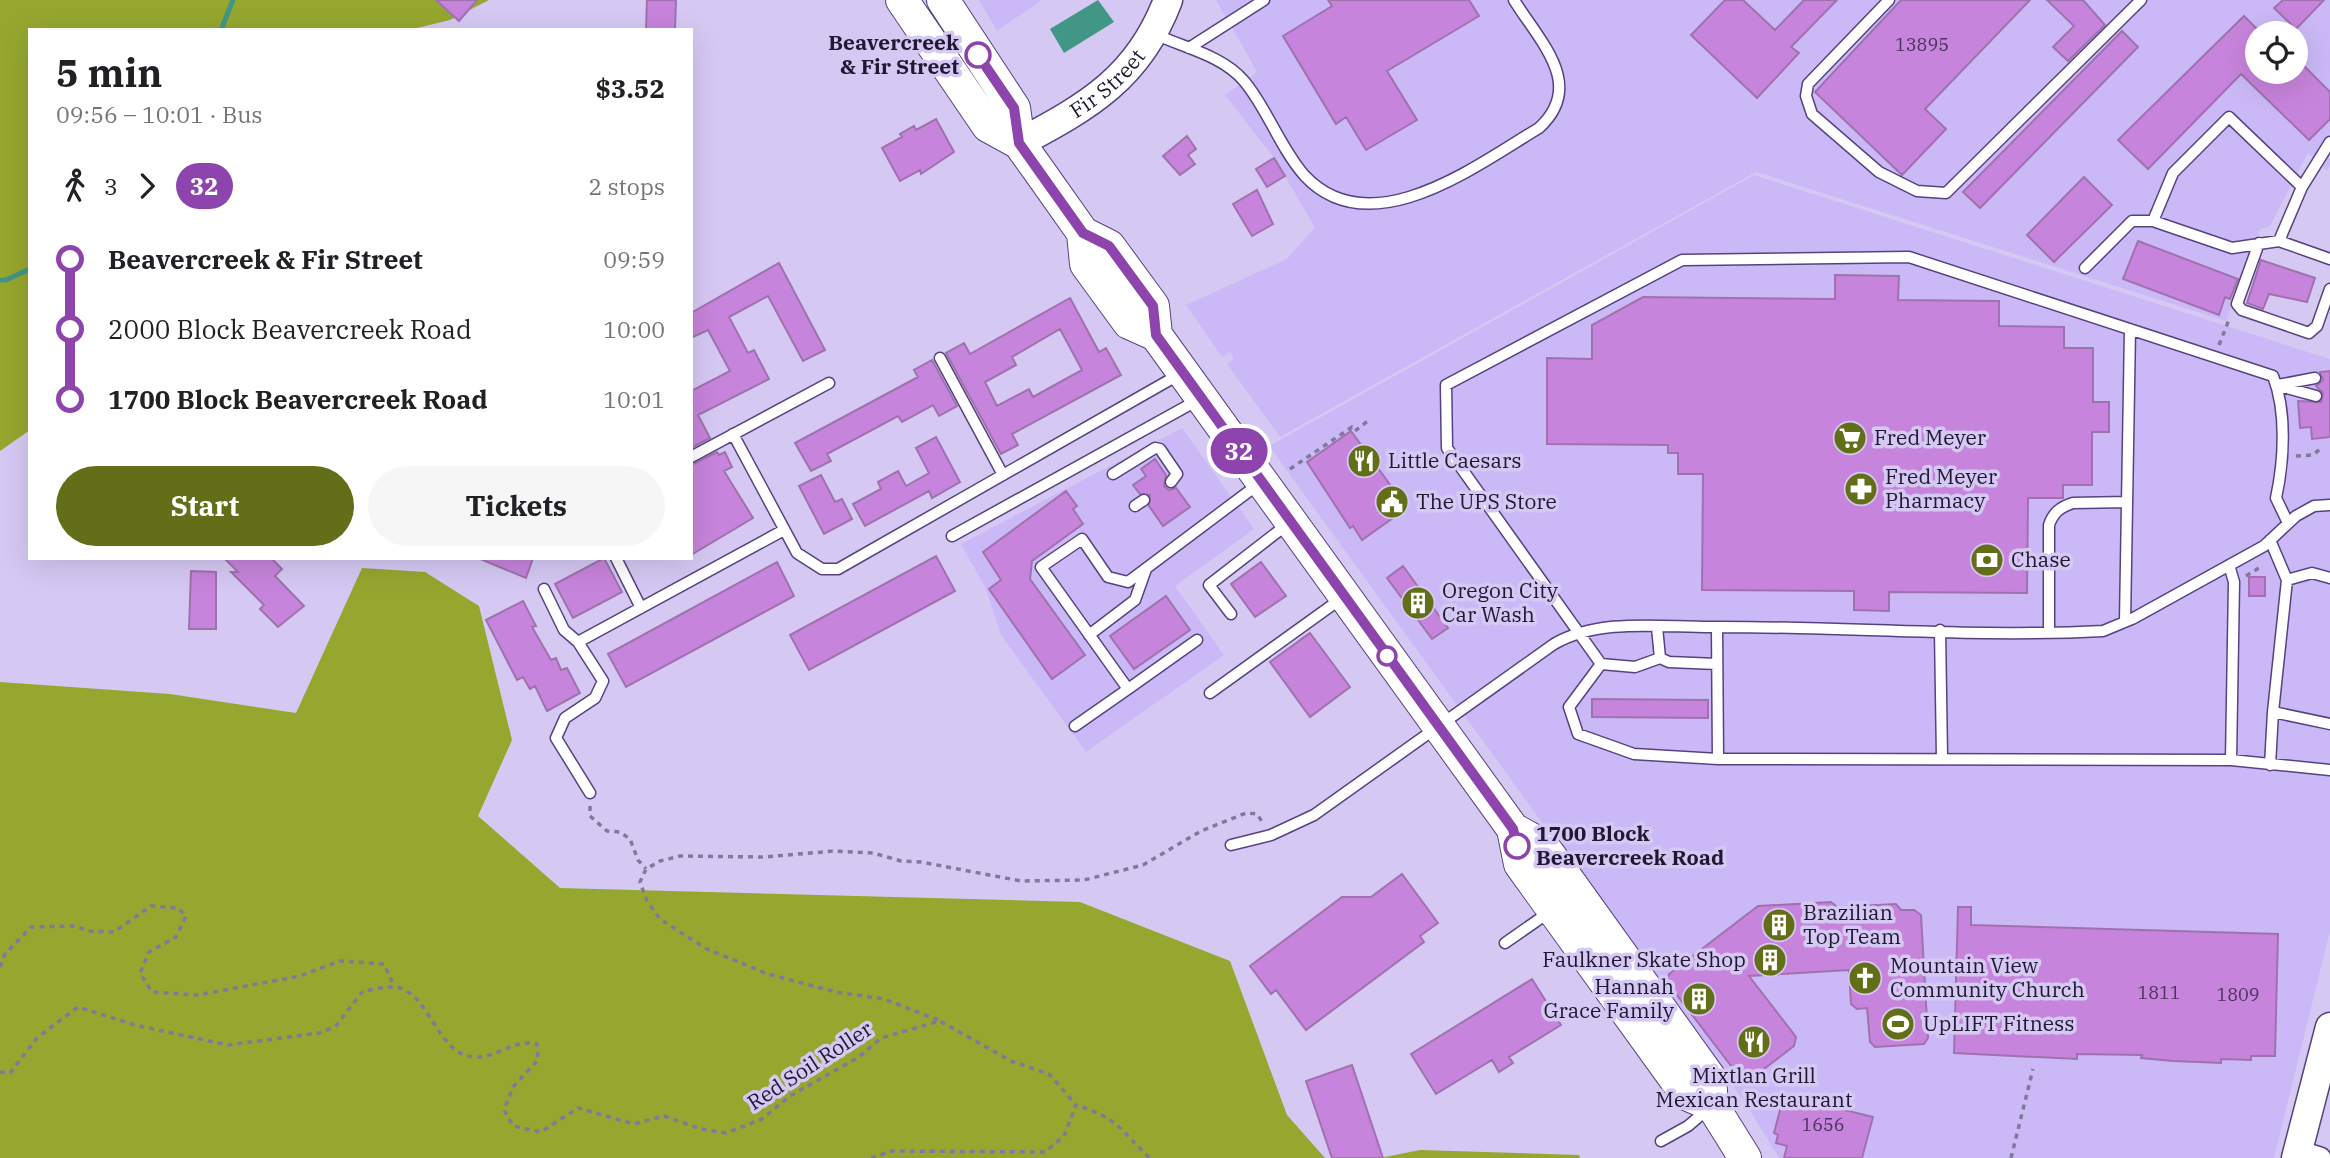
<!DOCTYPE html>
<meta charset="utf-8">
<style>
:root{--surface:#fff;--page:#f6f6f6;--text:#202124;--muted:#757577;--accent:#626e18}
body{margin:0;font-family:"IBM Plex Serif",serif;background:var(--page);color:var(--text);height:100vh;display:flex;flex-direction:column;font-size:26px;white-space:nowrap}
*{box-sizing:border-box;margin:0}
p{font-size:23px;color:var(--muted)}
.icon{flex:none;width:38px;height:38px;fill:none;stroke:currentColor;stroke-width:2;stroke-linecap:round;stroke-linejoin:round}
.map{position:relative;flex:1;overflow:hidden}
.sheet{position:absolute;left:28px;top:28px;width:665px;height:532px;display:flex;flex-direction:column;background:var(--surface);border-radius:0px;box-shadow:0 7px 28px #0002}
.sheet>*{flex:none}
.badge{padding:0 14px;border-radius:23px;font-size:24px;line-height:46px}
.buttons{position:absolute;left:2245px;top:21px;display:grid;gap:14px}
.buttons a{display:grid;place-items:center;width:63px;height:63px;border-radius:50%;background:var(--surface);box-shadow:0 7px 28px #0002;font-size:35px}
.map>.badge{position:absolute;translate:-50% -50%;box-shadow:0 0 0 4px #fff}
.legs{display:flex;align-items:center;gap:10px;height:77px;padding:0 28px;font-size:23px}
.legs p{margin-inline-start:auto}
.overview{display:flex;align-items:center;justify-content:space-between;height:119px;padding:0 28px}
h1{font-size:38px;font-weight:700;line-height:52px}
.action{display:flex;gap:14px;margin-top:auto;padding:14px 28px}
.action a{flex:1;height:80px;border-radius:42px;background:var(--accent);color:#fff;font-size:28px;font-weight:700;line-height:80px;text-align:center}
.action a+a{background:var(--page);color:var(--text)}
ul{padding:0 28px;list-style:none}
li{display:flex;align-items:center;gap:24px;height:70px;font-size:26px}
li i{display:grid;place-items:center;width:10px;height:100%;margin:0 9px;background:currentColor}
li i::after{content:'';width:18px;height:18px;margin:-9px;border:5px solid;border-radius:50%;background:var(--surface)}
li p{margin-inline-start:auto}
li:first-child i{background:linear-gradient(#0000 50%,currentColor 0)}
li:last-child i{background:linear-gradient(currentColor 50%,#0000 0)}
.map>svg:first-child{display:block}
.built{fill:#cbb9f7;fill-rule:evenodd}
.forest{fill:#95a72f}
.water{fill:#429685}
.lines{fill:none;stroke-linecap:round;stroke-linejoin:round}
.stream{stroke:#429685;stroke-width:5}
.building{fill:#c784dc;stroke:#9f72ad;stroke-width:2;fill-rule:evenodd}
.lane-casing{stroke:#574280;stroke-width:13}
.street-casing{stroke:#574280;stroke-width:24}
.secondary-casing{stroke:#574280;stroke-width:31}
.primary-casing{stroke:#574280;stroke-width:34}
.path{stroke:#82789b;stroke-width:3.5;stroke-dasharray:5 5;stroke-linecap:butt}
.lane{stroke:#fff;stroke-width:10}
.street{stroke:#fff;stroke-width:21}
.secondary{stroke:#fff;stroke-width:28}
.primary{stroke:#fff;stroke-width:32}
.line-1-casing{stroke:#fff;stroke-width:16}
.line-1{stroke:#8e44ad;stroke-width:10}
.stop-1-dot{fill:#fff;stroke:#8e44ad;stroke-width:3.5}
.labels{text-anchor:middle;stroke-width:7;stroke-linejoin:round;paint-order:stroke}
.number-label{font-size:18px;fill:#4a335c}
.stop-label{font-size:21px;font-weight:bold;fill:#201832;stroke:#d5c9f4;text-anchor:end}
.street-label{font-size:21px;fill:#201832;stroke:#d5c9f4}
.poi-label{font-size:21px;fill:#201832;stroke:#d5c9f4;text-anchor:start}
</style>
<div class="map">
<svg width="2330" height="1158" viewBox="0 0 2330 1158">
<rect width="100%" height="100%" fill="#d5c9f4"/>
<path class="built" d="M979,0H1042L997,31Z
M1216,0H2330V167L2327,171L2308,153L2270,226L2260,229L2226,321L1756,172L1280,437L1227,364L1234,359L1230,352L1222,357L1186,305L1287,259L1315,227L1274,158L1225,95L1257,72ZM2258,33H2296V72H2258Z
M1754,175L2330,359V931L2274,1158H1779L1744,1101L1269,446Z
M1182,428L1254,529L1175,586L1224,655L1086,752L1001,635L986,589L961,544Z"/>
<path class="forest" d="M0,0H489L450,20L409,30H30V430L0,451Z
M362,568L425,572L479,606L512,740L478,816L560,888L1080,902L1230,961L1287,1115L1325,1158H0V682L170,694L296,713Z
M1420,1150L1579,1155L1580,1158H1380Z"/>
<path class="water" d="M1098,0L1114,22L1064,53L1050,29Z"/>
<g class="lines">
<path class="stream" d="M221,30L233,0
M0,280H6L30,269"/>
</g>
<path class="building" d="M436,0H477L459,21Z
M647,0H676L675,30H646Z
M1328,0H1469L1479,16L1387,71L1417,120L1366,150L1346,117L1336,124L1283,36L1332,6Z
M1725,0H1743L1775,30L1804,0H1837L1791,47L1799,53L1757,98L1691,35Z
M1901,0H2030L1925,109L1946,129L1902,175L1815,92Z
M2047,0H2083L2105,25L2068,61L2053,47L2074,26Z
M2283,0H2324L2296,29L2274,8Z
M2244,16L2258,30V72H2296V58L2330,92V119L2309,140L2241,74L2148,169L2118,140Z
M2122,31L2138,47L1980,208L1963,192Z
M936,119L954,152L921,174L920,170L900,181L882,148L902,137L900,134L914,126L916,130Z
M1187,136L1196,149L1188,155L1195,164L1180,175L1163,156Z
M1274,158L1285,176L1267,187L1256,169Z
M2084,177L2112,205L2054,262L2027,235Z
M1257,190L1273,224L1252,236L1233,204Z
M2138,241L2238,279L2230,299L2225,297L2219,315L2123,279Z
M2261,260L2315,278L2307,302L2269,294L2263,309L2247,303Z
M779,263L825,350L803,361L768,296L729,317L748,353L754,350L769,379L698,415L710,438L691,448V391L730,371L708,330L691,338V313Z
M1835,275L1899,276L1898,300L1999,301V326L2064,327V348H2093V402H2109V432H2092V485H2063V498H2028L2027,593L1889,592V611L1854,610V591L1702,590L1703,474H1678V453H1668V445L1547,444V358L1592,359V325L1643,297L1835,299Z
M1070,298L1099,352L1106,348L1121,375L1012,434L1018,445L1001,454L946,353L964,343L970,354ZM1060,329L1082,370L1033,397L1029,389L997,406L985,382L1016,365L1012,357Z
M932,360L957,406L939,416L933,405L902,422L898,416L827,454L831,461L811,471L795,443L918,377L914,370Z
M2330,371V437L2312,439L2311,427L2300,428L2298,401L2321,402L2323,393L2316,386L2323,380L2320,372Z
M1351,431L1407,508L1362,540L1353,526L1350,528L1307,462Z
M936,437L960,482L932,498L929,491L865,526L853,504L881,489L878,482L898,471L906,486L929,473L916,448Z
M717,452L719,455L725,452L732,467L724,471L753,518L691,555V465Z
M1155,459L1166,475L1164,486L1169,490L1176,488L1190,507L1163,526L1149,506L1150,495L1140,494L1133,485L1146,476L1141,469Z
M821,475L835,502L842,499L852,519L824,534L799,486Z
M1066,491L1077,506L1073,509L1083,524L1032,561L1030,579L1085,655L1052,679L989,589L1001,580L983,552Z
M936,556L955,591L809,670L790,635Z
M224,558H271L282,569L275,576L304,606L278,627L260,609L264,605L231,572H238Z
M478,558H533L526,578Z
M604,558L622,592L573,618L555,584Z
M777,562L794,596L626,687L608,654Z
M1261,562L1286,596L1255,617L1231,584Z
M1403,566L1448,628L1432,639L1387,578Z
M191,571L216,572V629H189Z
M2249,577H2265V596H2249Z
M1166,596L1190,630L1134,669L1110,636Z
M523,601L536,626L532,627L551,660L556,658L561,670L567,668L580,693L547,711L535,686L530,689L523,677L517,680L486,620Z
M1310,633L1350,687L1310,717L1270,662Z
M1592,699L1708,700V718L1592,717Z
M1402,874L1438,923L1420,936L1424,942L1306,1030L1276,990L1271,994L1250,966L1342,897H1371Z
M1831,902L1837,907L1896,904L1901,910H1914L1921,915L1928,1038L1924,1044L1875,1047L1870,1042L1867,1008L1857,1009L1851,1004L1849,970L1749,976L1796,1037L1794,1046L1748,1081L1741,1079L1667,982L1669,974L1758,906Z
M1958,907H1971V925L2278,934L2275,1056H2251V1060L2221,1059V1063L2173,1061L2141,1058L2142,1055L2077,1054V1059L1954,1053Z
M1532,979L1561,1025L1509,1057L1513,1063L1499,1072L1492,1060L1436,1094L1411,1054Z
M1352,1065L1383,1158H1332L1306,1081Z
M1784,1095L1873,1117L1862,1158H1784L1787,1146L1776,1143L1778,1135L1774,1133Z"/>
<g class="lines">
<defs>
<path id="lane" d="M1889,0L1808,84L1806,96L1812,114L1879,172L1917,191L1946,193L2141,0
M1155,34C1184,48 1222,55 1244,81C1267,108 1279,146 1304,175C1370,247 1477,165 1539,128C1586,85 1540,42 1514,0
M1189,48L1264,0
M2153,221L2173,173L2229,117L2302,187
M2279,241L2302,187L2330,142
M2259,243L2237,304L2242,310L2309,333L2317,326L2330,289
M2085,268L2132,221H2153L2232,248L2279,241L2330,259
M940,358L1003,475
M2276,385L2316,396
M2278,385L2315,378
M733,434L797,553L822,569H838L1180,374
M691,457L829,383
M1113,474L1155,448L1160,449L1177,474L1171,482
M1135,506L1144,500
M952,536L1198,400
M2270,540L2287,580L2273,712L2330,724
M616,558L641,608
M2287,580L2312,573L2330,578
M544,589L564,630L578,642L603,681L595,698L565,718L556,738L590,793
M1231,614L1209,585L1289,523
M2125,622L2130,329
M1657,627L1660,658L1669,662L1717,664
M1717,627L1718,759L2231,760L2234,582L2229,565
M1940,630L1942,758
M2049,632V525C2053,513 2060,507 2073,503L2127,502
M1089,635L1135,600L1146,569
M1197,640L1128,689L1041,567L1082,539L1108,577L1128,582L1260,483
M578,642L784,530
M1601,664L1635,667L1660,658
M1210,693L1342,598
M1075,726L1128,689
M1718,759L1634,754L1578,734L1569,707L1601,664L1447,448L1446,385L1682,260L1909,257L2273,376C2287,412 2284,461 2276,498L2288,523
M2231,760L2330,770
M2270,765L2273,712
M1231,845L1271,835L1314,815L1554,644C1599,618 1659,627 1710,627C1840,626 1972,638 2103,631L2132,619L2264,546L2296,516L2314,506L2330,505
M1505,943L1551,911
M1661,1141L1688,1126L1708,1109"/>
<path id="street" d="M2297,1151L2320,1158"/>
<g id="secondary">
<path id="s1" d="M1019,143C1089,106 1139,77 1168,0"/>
<path d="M2296,1158L2330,1027"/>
</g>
<path id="primary" d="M902,0L988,126L1019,143L1037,168L1083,233L1086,264L1129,323L1156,335L1513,829L1542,845L1565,876L1710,1078L1712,1105L1745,1158
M943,0L1014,108L1019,143
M1083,233L1109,246L1153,306L1156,335
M1513,829L1520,864L1686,1094L1712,1105"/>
</defs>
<use href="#lane" class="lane-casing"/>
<use href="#street" class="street-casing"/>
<use href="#secondary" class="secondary-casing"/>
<use href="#primary" class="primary-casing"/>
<path class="path" d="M2219,345L2230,317
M2296,456L2313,455L2320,449
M1290,469L1352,427L1355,431L1369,420
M2246,576L2262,566
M590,806V816L607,831L620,832L630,839L638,860L646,869
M0,967L5,954L31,927L75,926L88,931L114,932L151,906L178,908L186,916L176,937L149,952L140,973L152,992L198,995L300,976L340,961L384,964L394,986
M938,1020L884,999L836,992L768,974L705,948L660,919L647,901L640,882L646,869L660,861L680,856L764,857L834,851L873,853L901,861L921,862L1021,881L1084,880L1143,865L1201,831L1246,813L1257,814L1263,823
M0,1072L10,1073L37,1038L78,1007L135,1025L228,1045L319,1033L335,1027L363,991C372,990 382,987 391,987C424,986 434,1039 460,1053C489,1068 510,1037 537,1044L538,1060L513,1087L504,1110L513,1126L541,1132L578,1108L634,1124L664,1116L701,1129L726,1133L762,1119L790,1096L859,1057L881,1038L940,1021L1011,1061L1049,1074L1076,1105
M871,1158L892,1151L1045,1152L1064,1136L1076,1105C1122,1120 1118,1129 1150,1158
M2011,1158L2033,1069"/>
<use href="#lane" class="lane"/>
<use href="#street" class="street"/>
<use href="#secondary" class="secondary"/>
<use href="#primary" class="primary"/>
</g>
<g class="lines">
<defs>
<path id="line-1" d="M978,55L1014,108L1019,143L1083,233L1109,246L1153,306L1156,335L1513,829L1517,846"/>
</defs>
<use href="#line-1" class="line-1-casing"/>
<use href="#line-1" class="line-1"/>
</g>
<defs>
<symbol id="supermarket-disc" viewBox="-11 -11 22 22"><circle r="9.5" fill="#626e18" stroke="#d5c9f4"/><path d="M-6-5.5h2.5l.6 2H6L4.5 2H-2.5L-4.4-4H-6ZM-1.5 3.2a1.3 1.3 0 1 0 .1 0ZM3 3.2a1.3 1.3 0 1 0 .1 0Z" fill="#fff"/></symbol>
<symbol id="restaurant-disc" viewBox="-11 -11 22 22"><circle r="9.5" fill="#626e18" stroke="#d5c9f4"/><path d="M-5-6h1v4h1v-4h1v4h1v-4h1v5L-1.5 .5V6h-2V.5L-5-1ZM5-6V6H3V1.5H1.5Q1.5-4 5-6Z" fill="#fff"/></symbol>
<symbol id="pharmacy-disc" viewBox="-11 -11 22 22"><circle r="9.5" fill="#626e18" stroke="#d5c9f4"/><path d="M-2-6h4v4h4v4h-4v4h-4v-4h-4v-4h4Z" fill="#fff"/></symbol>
<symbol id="civic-disc" viewBox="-11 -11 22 22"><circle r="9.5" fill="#626e18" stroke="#d5c9f4"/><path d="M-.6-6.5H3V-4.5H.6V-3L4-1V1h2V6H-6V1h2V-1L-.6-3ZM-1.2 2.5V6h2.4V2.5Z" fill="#fff"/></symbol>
<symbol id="bank-disc" viewBox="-11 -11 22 22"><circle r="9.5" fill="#626e18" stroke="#d5c9f4"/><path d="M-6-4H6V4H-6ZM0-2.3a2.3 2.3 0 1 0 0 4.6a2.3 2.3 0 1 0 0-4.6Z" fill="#fff"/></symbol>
<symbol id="building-disc" viewBox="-11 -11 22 22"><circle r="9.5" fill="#626e18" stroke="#d5c9f4"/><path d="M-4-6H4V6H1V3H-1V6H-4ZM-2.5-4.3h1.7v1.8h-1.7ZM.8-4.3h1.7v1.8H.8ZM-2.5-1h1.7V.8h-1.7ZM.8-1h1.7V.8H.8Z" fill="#fff"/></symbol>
<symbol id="church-disc" viewBox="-11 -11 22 22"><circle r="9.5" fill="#626e18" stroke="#d5c9f4"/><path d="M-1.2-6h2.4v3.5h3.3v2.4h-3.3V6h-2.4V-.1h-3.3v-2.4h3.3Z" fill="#fff"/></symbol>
<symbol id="stadium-disc" viewBox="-11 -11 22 22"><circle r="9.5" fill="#626e18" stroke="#d5c9f4"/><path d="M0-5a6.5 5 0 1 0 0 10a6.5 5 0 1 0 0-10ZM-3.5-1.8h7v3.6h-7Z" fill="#fff"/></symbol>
</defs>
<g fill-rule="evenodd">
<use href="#supermarket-disc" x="1831" y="419" width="38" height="38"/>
<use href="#restaurant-disc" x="1345" y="442" width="38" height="38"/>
<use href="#pharmacy-disc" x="1842" y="470" width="38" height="38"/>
<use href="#civic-disc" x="1373" y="483" width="38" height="38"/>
<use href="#bank-disc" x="1968" y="541" width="38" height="38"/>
<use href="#building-disc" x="1399" y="584" width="38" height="38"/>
<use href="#building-disc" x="1760" y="906" width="38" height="38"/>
<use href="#building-disc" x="1751" y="941" width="38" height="38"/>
<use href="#church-disc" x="1846" y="959" width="38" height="38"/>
<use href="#building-disc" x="1680" y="980" width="38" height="38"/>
<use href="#stadium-disc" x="1879" y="1005" width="38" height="38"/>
<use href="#restaurant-disc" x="1735" y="1023" width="38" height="38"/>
</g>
<g class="stop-1-dot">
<circle cx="978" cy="55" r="12"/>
<circle cx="1387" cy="656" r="9"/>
<circle cx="1517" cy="846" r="12"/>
</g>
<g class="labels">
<g class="number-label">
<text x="1922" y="51">13895</text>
<text x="2159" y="999">1811</text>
<text x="2238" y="1001">1809</text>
<text x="1823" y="1131">1656</text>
</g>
<g class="stop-label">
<text x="959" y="50">Beavercreek<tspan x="959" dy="24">&amp; Fir Street</tspan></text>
<text x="1536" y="841" text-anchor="start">1700 Block<tspan x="1536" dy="24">Beavercreek Road</tspan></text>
</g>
<g class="street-label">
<text dy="7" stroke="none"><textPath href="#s1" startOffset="107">Fir Street</textPath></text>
<text transform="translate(810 1066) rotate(-33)" y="7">Red Soil Roller</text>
</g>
<g class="poi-label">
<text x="1874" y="445">Fred Meyer</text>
<text x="1388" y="468">Little Caesars</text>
<text x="1885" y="484">Fred Meyer<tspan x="1885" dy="24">Pharmacy</tspan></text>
<text x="1416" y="509">The UPS Store</text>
<text x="2011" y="567">Chase</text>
<text x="1442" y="598">Oregon City<tspan x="1442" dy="24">Car Wash</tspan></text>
<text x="1803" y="920">Brazilian<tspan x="1803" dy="24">Top Team</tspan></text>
<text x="1746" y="967" text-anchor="end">Faulkner Skate Shop</text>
<text x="1890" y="973">Mountain View<tspan x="1890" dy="24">Community Church</tspan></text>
<text x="1674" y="994" text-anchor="end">Hannah<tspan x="1674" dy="24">Grace Family</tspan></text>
<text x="1923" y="1031">UpLIFT Fitness</text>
<text x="1754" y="1083" text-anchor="middle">Mixtlan Grill<tspan x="1754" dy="24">Mexican Restaurant</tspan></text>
</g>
</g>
</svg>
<div class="buttons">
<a><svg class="icon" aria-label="locate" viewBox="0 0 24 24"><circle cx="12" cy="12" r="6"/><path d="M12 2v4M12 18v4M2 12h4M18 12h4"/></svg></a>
</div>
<b class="badge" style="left:1239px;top:451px;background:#8e44ad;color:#fff">32</b>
<section class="sheet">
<div class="overview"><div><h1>5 min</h1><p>09:56 – 10:01 · Bus</p></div><b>$3.52</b></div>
<div class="legs"><svg class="icon" aria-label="walk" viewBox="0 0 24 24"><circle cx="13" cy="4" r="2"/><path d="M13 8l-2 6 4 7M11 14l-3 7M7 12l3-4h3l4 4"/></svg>3<svg class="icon" aria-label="forward" viewBox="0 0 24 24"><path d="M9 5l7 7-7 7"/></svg><b class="badge" style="background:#8e44ad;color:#fff">32</b><p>2 stops</p></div>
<ul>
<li><i style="color:#8e44ad"></i><b>Beavercreek &amp; Fir Street</b><p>09:59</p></li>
<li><i style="color:#8e44ad"></i><span>2000 Block Beavercreek Road</span><p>10:00</p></li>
<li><i style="color:#8e44ad"></i><b>1700 Block Beavercreek Road</b><p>10:01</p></li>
</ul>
<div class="action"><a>Start</a><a>Tickets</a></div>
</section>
</div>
